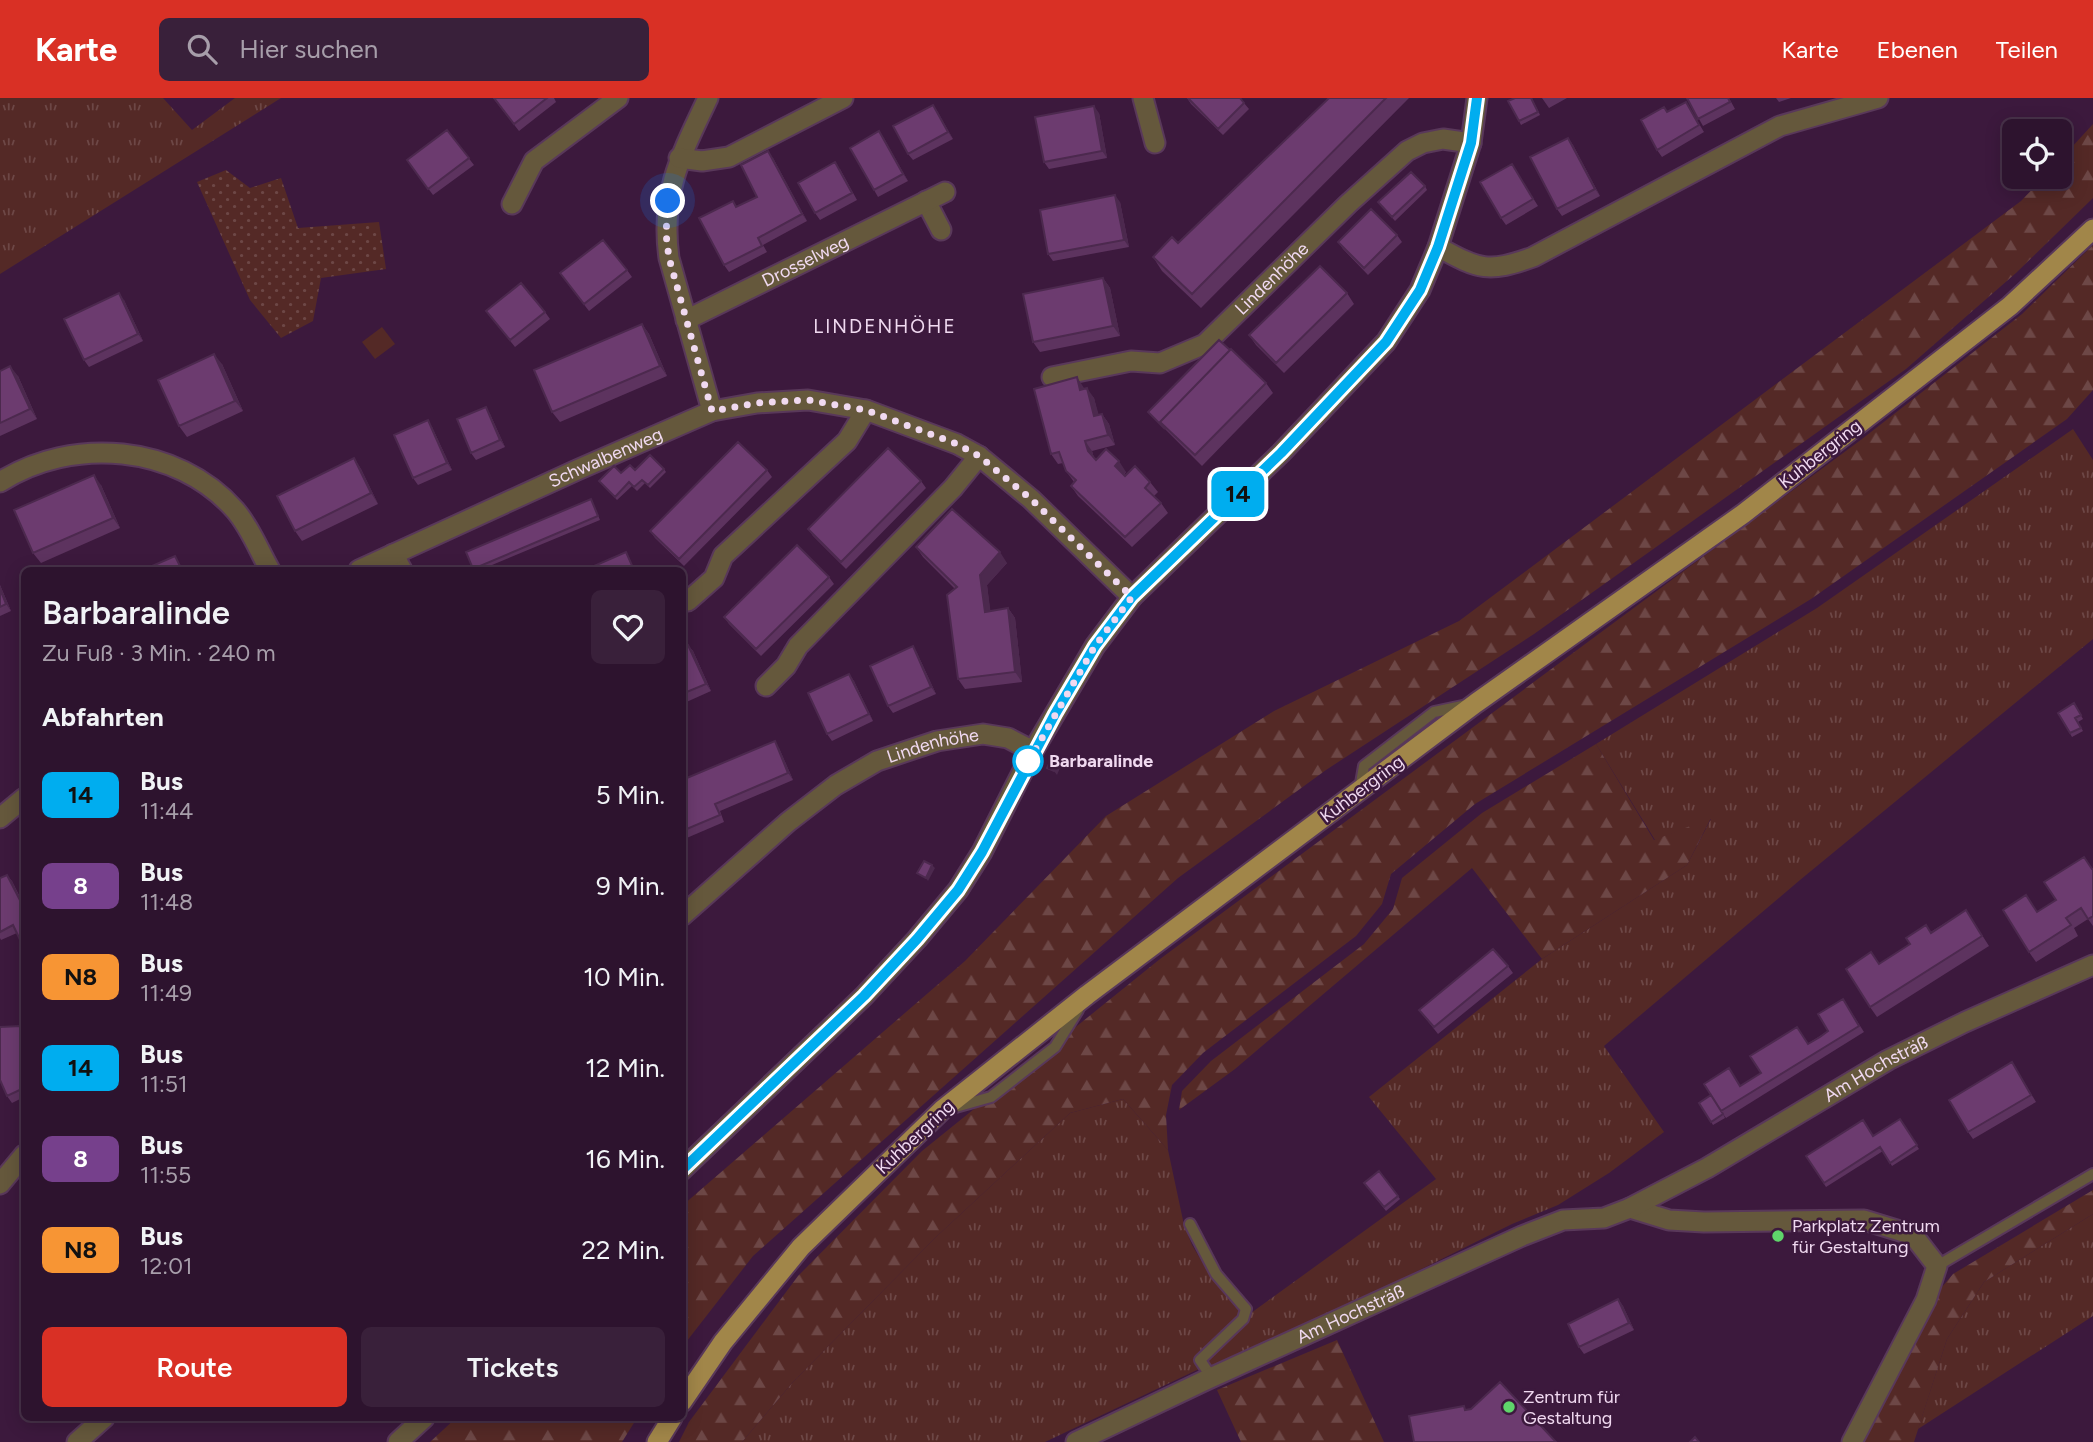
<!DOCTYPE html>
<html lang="de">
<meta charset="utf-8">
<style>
:root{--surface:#2d132e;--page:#39203a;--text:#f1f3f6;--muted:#a79eaa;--line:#48324a;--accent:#d93025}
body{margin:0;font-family:Figtree,sans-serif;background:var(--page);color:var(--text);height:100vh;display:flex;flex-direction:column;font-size:26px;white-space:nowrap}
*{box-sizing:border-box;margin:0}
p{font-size:23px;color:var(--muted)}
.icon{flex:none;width:38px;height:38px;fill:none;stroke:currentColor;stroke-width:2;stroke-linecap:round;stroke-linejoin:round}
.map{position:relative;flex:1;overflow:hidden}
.details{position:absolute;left:21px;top:469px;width:665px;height:854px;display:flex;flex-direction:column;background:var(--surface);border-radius:10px;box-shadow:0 4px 18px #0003,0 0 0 2px var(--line)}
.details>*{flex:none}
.badge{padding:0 14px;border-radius:10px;font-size:24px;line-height:46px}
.buttons{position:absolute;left:2002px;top:21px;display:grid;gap:14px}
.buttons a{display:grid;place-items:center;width:70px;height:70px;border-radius:10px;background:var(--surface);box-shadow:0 4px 18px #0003,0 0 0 2px var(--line);font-size:35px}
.you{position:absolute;width:35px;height:35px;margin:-18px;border:5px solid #fff;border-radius:50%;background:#1a73e8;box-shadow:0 0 0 10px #1a73e833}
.map>.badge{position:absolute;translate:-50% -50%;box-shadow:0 0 0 4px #fff}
h2{padding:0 21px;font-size:26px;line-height:63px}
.round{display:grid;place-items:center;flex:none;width:74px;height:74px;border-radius:10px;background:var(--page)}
.headline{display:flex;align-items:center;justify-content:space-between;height:119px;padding:0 21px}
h1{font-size:33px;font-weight:600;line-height:52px}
.cta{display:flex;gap:14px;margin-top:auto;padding:14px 21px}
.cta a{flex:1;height:80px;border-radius:10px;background:var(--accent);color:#fff;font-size:28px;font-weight:600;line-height:80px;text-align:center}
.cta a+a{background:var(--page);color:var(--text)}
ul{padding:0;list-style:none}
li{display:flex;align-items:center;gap:21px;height:91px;padding:0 21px}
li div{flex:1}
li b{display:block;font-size:26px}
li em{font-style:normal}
li .badge{min-width:77px;font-weight:700;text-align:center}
header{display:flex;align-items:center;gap:42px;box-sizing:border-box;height:98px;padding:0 35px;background:var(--accent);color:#fff}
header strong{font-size:33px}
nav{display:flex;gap:38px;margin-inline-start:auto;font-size:24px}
.search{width:490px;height:63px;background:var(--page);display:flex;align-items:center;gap:18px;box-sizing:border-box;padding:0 24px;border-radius:10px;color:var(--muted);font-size:26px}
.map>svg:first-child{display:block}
.grass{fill:url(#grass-tufts)}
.forest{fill:url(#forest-firs)}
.park{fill:url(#park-dots)}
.pitch{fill:#542926}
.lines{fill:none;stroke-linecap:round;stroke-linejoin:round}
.service-casing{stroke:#59385a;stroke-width:14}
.minor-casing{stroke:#59385a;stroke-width:23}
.primary-casing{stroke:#59385a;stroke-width:23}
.service{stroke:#65583c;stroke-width:10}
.minor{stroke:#65583c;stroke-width:19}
.primary{stroke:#a18649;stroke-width:19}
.wall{fill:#5d335f}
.shaded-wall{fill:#4c294e}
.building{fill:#6c3b6f;stroke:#4c294e;stroke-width:2}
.line-casing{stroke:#fff;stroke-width:16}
.line{stroke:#00adef;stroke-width:10}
.walk{stroke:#f0d9f0;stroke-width:7;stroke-dasharray:0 12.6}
.stop-dot{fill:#fff;stroke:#00adef;stroke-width:3.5}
.poi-dot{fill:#5fd56b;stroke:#3c193d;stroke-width:2.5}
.labels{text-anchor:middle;stroke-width:5;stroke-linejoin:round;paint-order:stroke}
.street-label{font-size:18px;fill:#f0d9f0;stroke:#3c193d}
.stop-label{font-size:18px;font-weight:bold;fill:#f0d9f0;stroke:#3c193d;text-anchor:start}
.poi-label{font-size:18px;fill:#f0d9f0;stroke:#3c193d;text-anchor:start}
.neighbourhood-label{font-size:19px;letter-spacing:2px;fill:#f0d9f0;stroke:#3c193d}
</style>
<header>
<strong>Karte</strong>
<div class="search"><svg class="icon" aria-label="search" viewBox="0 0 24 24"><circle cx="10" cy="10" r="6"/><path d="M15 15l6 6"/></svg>Hier suchen</div>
<nav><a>Karte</a><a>Ebenen</a><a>Teilen</a></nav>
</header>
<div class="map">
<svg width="2093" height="1344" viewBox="0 0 2093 1344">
<defs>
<pattern id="grass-tufts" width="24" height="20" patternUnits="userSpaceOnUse" patternTransform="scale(1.75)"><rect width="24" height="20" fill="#542926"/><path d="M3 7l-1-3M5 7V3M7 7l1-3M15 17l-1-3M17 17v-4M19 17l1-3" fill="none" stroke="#6d4746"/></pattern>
<pattern id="forest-firs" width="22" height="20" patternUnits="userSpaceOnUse" patternTransform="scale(1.75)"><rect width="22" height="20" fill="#542926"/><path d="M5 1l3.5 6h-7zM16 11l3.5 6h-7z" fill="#6d4746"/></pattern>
<pattern id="park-dots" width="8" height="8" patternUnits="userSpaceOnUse" patternTransform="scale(1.75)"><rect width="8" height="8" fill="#542926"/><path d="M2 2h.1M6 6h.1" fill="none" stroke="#6d4746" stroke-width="1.8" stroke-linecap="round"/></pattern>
</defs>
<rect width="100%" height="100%" fill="#3c193d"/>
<path class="grass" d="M0,0H163L192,32L235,0H281L0,176Z
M2073,331L2093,362V541L1800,782L1604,948L1664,1034L1609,1075L1558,1107L1512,1126L1323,1220L1211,1270L1206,1262L1248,1224L1251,1215L1436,1081L1369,999L1542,861L1687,767L1711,721L1655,742L1596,646L1817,510Z
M1123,1001L1168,1052L1184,1127L1192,1147L1211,1179L1240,1211L1238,1218L1193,1261L1199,1271L1045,1344H742L793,1284L936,1139L1070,1015Z
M2093,1116V1218L1918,1331L1947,1241L1984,1184Z"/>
<path class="forest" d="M2093,26V100L2016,175L1906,271L1534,536L1326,672L1178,780L753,1158L683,1248V1107L965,863L1106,718L1274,613L1459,523L2021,103L2044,79H2060V62Z
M2093,147V292L2067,321L1811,501L1475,706L1391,776L1382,806L1356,838L1203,955L1172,987L1166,1017L1168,1052L1123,1001L1070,1015L936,1139L793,1284L742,1344H679L689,1324L798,1178L922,1053L1160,861L1862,341L2022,216Z
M1596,646L1654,742L1711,720L1687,767L1542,861L1472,770L1235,971L1179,1012L1182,993L1211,963L1364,846L1393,811L1402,780L1482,715Z
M2093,1092V1116L1984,1184L1947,1241L1914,1344H1863L1936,1196L1953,1176Z
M1337,1242L1384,1344H1241L1217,1292Z
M456,1320H637L622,1344H430Z"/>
<path class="park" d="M226,72L250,90L281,80L298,130L379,124L386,171L321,180L313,223L281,240L250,202L197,84Z"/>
<path class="pitch" d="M382,229L395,246L375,261L362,244Z"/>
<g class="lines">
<defs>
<path id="service" d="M1360,691L1364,668L1434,614L1467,607
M952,1010L991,999L1055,949L1078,912
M1190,1126L1216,1176L1246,1211L1243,1221L1200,1262L1212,1280
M1937,1168L2093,1076"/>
<g id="minor">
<path d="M708,0C681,57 660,96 669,160L712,313"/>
<path d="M1143,0L1155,45"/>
<path d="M679,60L702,63L729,59L843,0"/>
<path d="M926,103L941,132"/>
<path d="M512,106L534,63L618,0"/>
<path d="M1438,149C1480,172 1488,175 1533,159L1780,28L1878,0"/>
<path id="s1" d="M686,222L945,94"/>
<path id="s2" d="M1052,279L1131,263L1160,265L1205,246L1348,106L1407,53L1423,45L1443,41L1471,45"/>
<path d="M0,384C72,338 177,346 235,412C250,429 259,453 270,472"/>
<path d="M393,456L402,472"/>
<path id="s3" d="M359,472L577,372L712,313L757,305L808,302L866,312L957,346L979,358L1031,401L1132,499"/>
<path d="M688,503L714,480L723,458L847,343L866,312"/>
<path d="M766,588L786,568L798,548L953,390L979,358"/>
<path d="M0,720L24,700"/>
<path id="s4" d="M682,818L788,724L836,687L877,663L937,643L983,636L1008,640L1033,653"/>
<path d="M682,1072L864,898L917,841L958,792L982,754L1033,653L1095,548L1132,499L1281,355L1386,244L1420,192L1438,149L1471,45L1477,0"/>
<path d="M0,1086L24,1057"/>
<path d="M1630,1110L1669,1122L1704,1124L1864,1122L1913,1137L1937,1168L1926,1202L1852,1344"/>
<path d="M77,1344L104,1320"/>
<path d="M398,1344L424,1320"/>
<path id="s5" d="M1076,1344L1206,1282L1522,1138L1563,1122L1604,1120L1630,1110L1707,1070L1888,962L1965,924L2093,867"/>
</g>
<path id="primary" d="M682,1304L723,1244L801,1149L942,1012L1087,897L1476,605L1743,416L2010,208L2093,131
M657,1344L672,1320"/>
</defs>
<use href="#service" class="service-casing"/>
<use href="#minor" class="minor-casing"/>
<use href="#primary" class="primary-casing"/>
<use href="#service" class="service"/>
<use href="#minor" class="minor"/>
<use href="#primary" class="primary"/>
</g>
<path class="wall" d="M493,0H554L556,4L519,33Z
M1187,0L1244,5L1249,11L1223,37L1191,6Z
M1329,0H1409L1201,210L1162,173L1153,159L1178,145Z
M1515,0H1532L1540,17L1521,27L1519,23Z
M1542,0H1567L1549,10Z
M1687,0H1729L1735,11L1703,28Z
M1776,0H1791L1779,4Z
M1686,4L1704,34L1662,59L1657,52L1664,9L1667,14Z
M933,7L953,41L913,62L908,56Z
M1099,15L1107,60L1049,71L1044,64Z
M447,32L474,67L433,97L407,62Z
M879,33L908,83L878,99L874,92Z
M1568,40L1573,47L1600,98L1562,118L1557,111Z
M773,60L807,123L763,147L767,154L729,174L724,167L733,103L737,109L757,99Z
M1512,66L1538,108L1506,127L1501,120Z
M840,71L857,102L820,122L815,115Z
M1425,88L1427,92L1395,123L1378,104Z
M1120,104L1129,149L1053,163L1048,156Z
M1397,137L1402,144L1368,177L1343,151L1338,144Z
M627,172L632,179L589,213L565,182Z
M1103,180L1110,190L1120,238L1040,254L1033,244Z
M1347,195L1354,206L1284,275L1256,247L1249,237Z
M124,202L143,243L89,269L84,262Z
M486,213L545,214L550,221L515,249Z
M642,226L649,236L667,278L560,324L552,314Z
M222,266L243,313L187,339L179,328Z
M0,273L18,278L37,321L0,338Z
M1266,285L1273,295L1202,368L1148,314Z
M1084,291L1094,300L1098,317L1102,316L1109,326L1115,347L1092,353L1094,360L1096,362L1126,374L1124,377L1125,378L1150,384L1158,394L1154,398L1161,405L1168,415L1132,449L1078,398L1071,388L1074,384L1066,373L1063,365L1058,366L1051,356Z
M486,309L490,316L505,349L476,362L471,355Z
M432,329L452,372L418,387L413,380Z
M354,360L361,371L378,406L302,443L295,433Z
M664,371L666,374L650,390L645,385L637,393L632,388L617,402L599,383L621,375L635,372Z
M767,372L772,379L684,468L655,440L650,433Z
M921,383L926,390L846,471L813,438L808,431Z
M101,387L120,430L41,465L33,455Z
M593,405L600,422L480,472H474L473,471Z
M916,449L1007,465L987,487L990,513L1008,510L1015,520L1022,584L965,591L958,581L955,491L923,459Z
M829,479L834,486L761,558L729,526L724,519Z
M0,487L11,513L0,518Z
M688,547L693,553L711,593L682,606V549Z
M913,548L917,555L936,596L893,615L888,608Z
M849,576L854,583L873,623L832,643L827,636Z
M2074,605L2083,621L2078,624L2083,633L2072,639L2058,615Z
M779,650L793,682L720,713L724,724L682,742V682Z
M2093,771V828L2088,821L2074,830L2078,838L2036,864L2029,854L2037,814L2056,802Z
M7,777L12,783L24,807L17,835L1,842L0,840V780Z
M1966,812L1989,848L1877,919L1870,909L1879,866Z
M1508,868L1513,875L1438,936L1419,912Z
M1843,901L1864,934L1726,1020L1723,1016L1725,1020L1713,1027L1699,1005L1740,988L1828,933Z
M20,928L24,934V999L12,1005L7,998Z
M2012,964L2036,1004L1973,1041L1968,1034Z
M1900,1021L1919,1051L1892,1068L1883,1053L1826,1089L1806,1058L1873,1038Z
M1379,1073L1400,1101L1386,1113L1364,1085Z
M1618,1201L1623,1208L1634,1232L1584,1256L1579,1249Z"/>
<path class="shaded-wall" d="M933,7L938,14L953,41L948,34Z
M1094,8L1099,15L1107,60L1102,53Z
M879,33L884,40L908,83L903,76Z
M1568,40L1573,47L1600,98L1595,91Z
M768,53L773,60L807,123L802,116Z
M1115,97L1120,104L1129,149L1124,142Z
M1103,180L1110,190L1120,238L1113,228Z
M119,195L124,202L143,243L138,236Z
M642,226L649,236L667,278L660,268Z
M214,256L222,266L243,313L235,303Z
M10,268L18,278L37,321L30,311Z
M1077,279L1084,290L1087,302L1080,292Z
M1087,290L1094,300L1102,328L1094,318Z
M486,309L490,316L505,349L500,342Z
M1102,316L1109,326L1115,347L1108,337Z
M428,322L432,329L452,372L447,365Z
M1085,343L1092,353L1095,363L1088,353Z
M354,360L361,371L378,406L371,395Z
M1119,363L1126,374L1122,378L1115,368Z
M94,377L101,387L120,430L113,420Z
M1000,454L1007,465L987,487L992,524L985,514L980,477Z
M0,487L11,513L6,506L0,491Z
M1008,510L1015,520L1022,584L1015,574Z
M688,547L693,553L711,593L706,586Z
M913,548L917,555L936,596L931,589Z
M849,576L854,583L873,623L869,616Z
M775,643L779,650L793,682L788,675Z
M1060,661L1062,665L1057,677L1054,673Z
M932,767L935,770L928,783L926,780Z
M7,777L12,783L24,810Z
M1618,1201L1623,1208L1634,1232L1629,1225Z"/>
<path class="building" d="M494,0H547L514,26Z
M1188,0H1240L1244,5L1218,31Z
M1329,0H1386L1192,196L1153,159L1172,139L1178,145Z
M1515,0H1531L1538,14L1519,23L1508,3Z
M1687,0H1728L1730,4L1698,21Z
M1686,4L1699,27L1657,52L1641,22L1664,9L1667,14Z
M933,7L948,34L908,56L893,28Z
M1094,8L1102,53L1044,64L1035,19Z
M447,32L469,60L428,91L407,62Z
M879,33L903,76L874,92L850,50Z
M1568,40L1595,91L1557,111L1530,59Z
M768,53L802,116L758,140L762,148L724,167L699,120L733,103L736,109L757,99L741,67Z
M835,64L852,95L815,115L798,85Z
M1512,66L1533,101L1501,120L1480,84Z
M1411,74L1425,88L1392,119L1378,104Z
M1115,97L1124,142L1048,156L1040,112Z
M1371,111L1397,137L1364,170L1338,144Z
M603,142L627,172L584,206L560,175Z
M1320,168L1347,195L1276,265L1249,237Z
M1103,180L1113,228L1033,244L1023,196Z
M521,185L545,214L510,242L486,213Z
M119,195L138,236L84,262L64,221Z
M642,226L660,268L552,314L534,272Z
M1219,242L1230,252L1160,324L1165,331L1148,314Z
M1231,251L1266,285L1195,357L1160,324Z
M214,256L235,303L179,328L158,282Z
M10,268L30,311L0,325V273Z
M1077,279L1080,292L1087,290L1094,318L1102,316L1108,337L1085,343L1088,353L1096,362L1106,351L1119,363L1115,368L1125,378L1135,368L1150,384L1145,390L1161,405L1125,439L1071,388L1076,382L1066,373L1059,354L1051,356L1034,291Z
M486,309L500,342L471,355L457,321Z
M428,322L447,365L413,380L394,337Z
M738,344L767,372L679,461L650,433Z
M888,350L921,383L841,464L808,431Z
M650,357L664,371L648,387L642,382L634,389L629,384L615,399L599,383L614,368L621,375L630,367L635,372Z
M354,360L371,395L295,433L277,398Z
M94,377L113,420L33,455L14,412Z
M591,401L598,418L473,471L466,454Z
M952,411L1000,454L980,477L985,514L1008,510L1015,574L958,581L947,497L957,489L916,449Z
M797,447L829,479L756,551L724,519Z
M626,454L634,472H585Z
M175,458L182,472H143Z
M0,491L6,506L0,509Z
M688,547L706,586L682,596V549Z
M913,548L931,589L888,608L870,568Z
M849,576L869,616L827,636L808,595Z
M2074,605L2081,617L2075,620L2081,630L2070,635L2058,615Z
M775,643L788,675L715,706L720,717L682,733V682Z
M1053,658L1060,661L1054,673L1047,670Z
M2084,759L2092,771H2093V818L2088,821L2081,810L2066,820L2071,827L2029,854L2003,812L2026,797L2037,814L2056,802L2044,784Z
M924,763L932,767L926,780L917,775Z
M7,777L23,808L24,807V850L13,827L0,834V780Z
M1966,812L1982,838L1870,909L1846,871L1871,854L1879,866L1910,846L1906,840L1926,827L1931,835Z
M1493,851L1508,868L1434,929L1419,912Z
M1843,901L1859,928L1721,1013L1704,986L1729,970L1740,988L1761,975L1750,958L1797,929L1808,946L1820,939L1828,933L1818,916Z
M20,928L24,937V990L7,998L0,982V929Z
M2012,964L2031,997L1968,1034L1949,1002Z
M1711,997L1723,1016L1711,1024L1699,1005Z
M1900,1021L1917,1047L1890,1065L1880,1049L1824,1085L1806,1058L1863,1022L1873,1038Z
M1379,1073L1398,1098L1384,1109L1364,1085Z
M1618,1201L1629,1225L1579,1249L1568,1226Z
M1500,1284L1556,1344H1414L1409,1318L1464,1308L1465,1312L1471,1311Z
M1695,1339L1699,1344H1690Z"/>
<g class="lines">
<defs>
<path id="line" d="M682,1072L864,898L917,841L958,792L982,754L1055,616L1095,548L1132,499L1281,355L1386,244L1420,192L1438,149L1471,45L1477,0"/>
</defs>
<use href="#line" class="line-casing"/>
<use href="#line" class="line"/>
<path class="walk" d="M668,103L666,136L669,160L712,313L757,305L808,302L866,312L957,346L979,358L1031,401L1132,499L1095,548L1027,666L1028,663"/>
</g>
<circle class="stop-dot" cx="1028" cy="663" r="14"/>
<g class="poi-dot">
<circle cx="1778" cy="1138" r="7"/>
<circle cx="1509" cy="1309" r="7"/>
</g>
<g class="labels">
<g class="street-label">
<text dy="6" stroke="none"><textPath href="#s1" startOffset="133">Drosselweg</textPath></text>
<text dy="6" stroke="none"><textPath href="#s2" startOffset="252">Lindenhöhe</textPath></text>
<text transform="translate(1820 356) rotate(-38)" y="6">Kuhbergring</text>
<text dy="6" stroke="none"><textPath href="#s3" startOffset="271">Schwalbenweg</textPath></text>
<text dy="6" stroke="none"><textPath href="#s4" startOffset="308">Lindenhöhe</textPath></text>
<text transform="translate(1362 691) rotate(-37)" y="6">Kuhbergring</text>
<text dy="6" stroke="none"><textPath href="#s5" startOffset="887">Am Hochsträß</textPath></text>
<text transform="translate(915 1039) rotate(-43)" y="6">Kuhbergring</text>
<text dy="6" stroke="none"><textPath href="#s5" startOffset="303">Am Hochsträß</textPath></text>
</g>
<g class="stop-label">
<text x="1049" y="669">Barbaralinde</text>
</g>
<g class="poi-label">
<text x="1792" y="1134">Parkplatz Zentrum<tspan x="1792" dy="21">für Gestaltung</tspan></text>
<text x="1523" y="1305">Zentrum für<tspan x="1523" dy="21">Gestaltung</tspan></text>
</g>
<g class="neighbourhood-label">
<text x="885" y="235">LINDENHÖHE</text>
</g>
</g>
</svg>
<div class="buttons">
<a><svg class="icon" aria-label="locate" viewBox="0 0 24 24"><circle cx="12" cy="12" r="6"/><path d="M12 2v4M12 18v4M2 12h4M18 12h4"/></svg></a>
</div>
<div class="you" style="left:668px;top:103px"></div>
<b class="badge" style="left:1238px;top:396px;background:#00adef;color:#111">14</b>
<section class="details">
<div class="headline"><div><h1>Barbaralinde</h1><p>Zu Fuß · 3 Min. · 240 m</p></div><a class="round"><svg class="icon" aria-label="heart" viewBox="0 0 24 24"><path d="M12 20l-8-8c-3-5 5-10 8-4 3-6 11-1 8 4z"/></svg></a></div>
<h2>Abfahrten</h2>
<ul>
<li><span class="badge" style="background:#00adef;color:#111">14</span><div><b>Bus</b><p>11:44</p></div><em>5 Min.</em></li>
<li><span class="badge" style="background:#76408c;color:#fff">8</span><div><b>Bus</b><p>11:48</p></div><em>9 Min.</em></li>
<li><span class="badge" style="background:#f79534;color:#111">N8</span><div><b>Bus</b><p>11:49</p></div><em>10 Min.</em></li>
<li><span class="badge" style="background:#00adef;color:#111">14</span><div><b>Bus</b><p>11:51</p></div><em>12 Min.</em></li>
<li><span class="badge" style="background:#76408c;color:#fff">8</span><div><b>Bus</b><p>11:55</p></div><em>16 Min.</em></li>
<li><span class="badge" style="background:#f79534;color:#111">N8</span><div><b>Bus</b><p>12:01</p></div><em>22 Min.</em></li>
</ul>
<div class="cta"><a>Route</a><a>Tickets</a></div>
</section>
</div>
